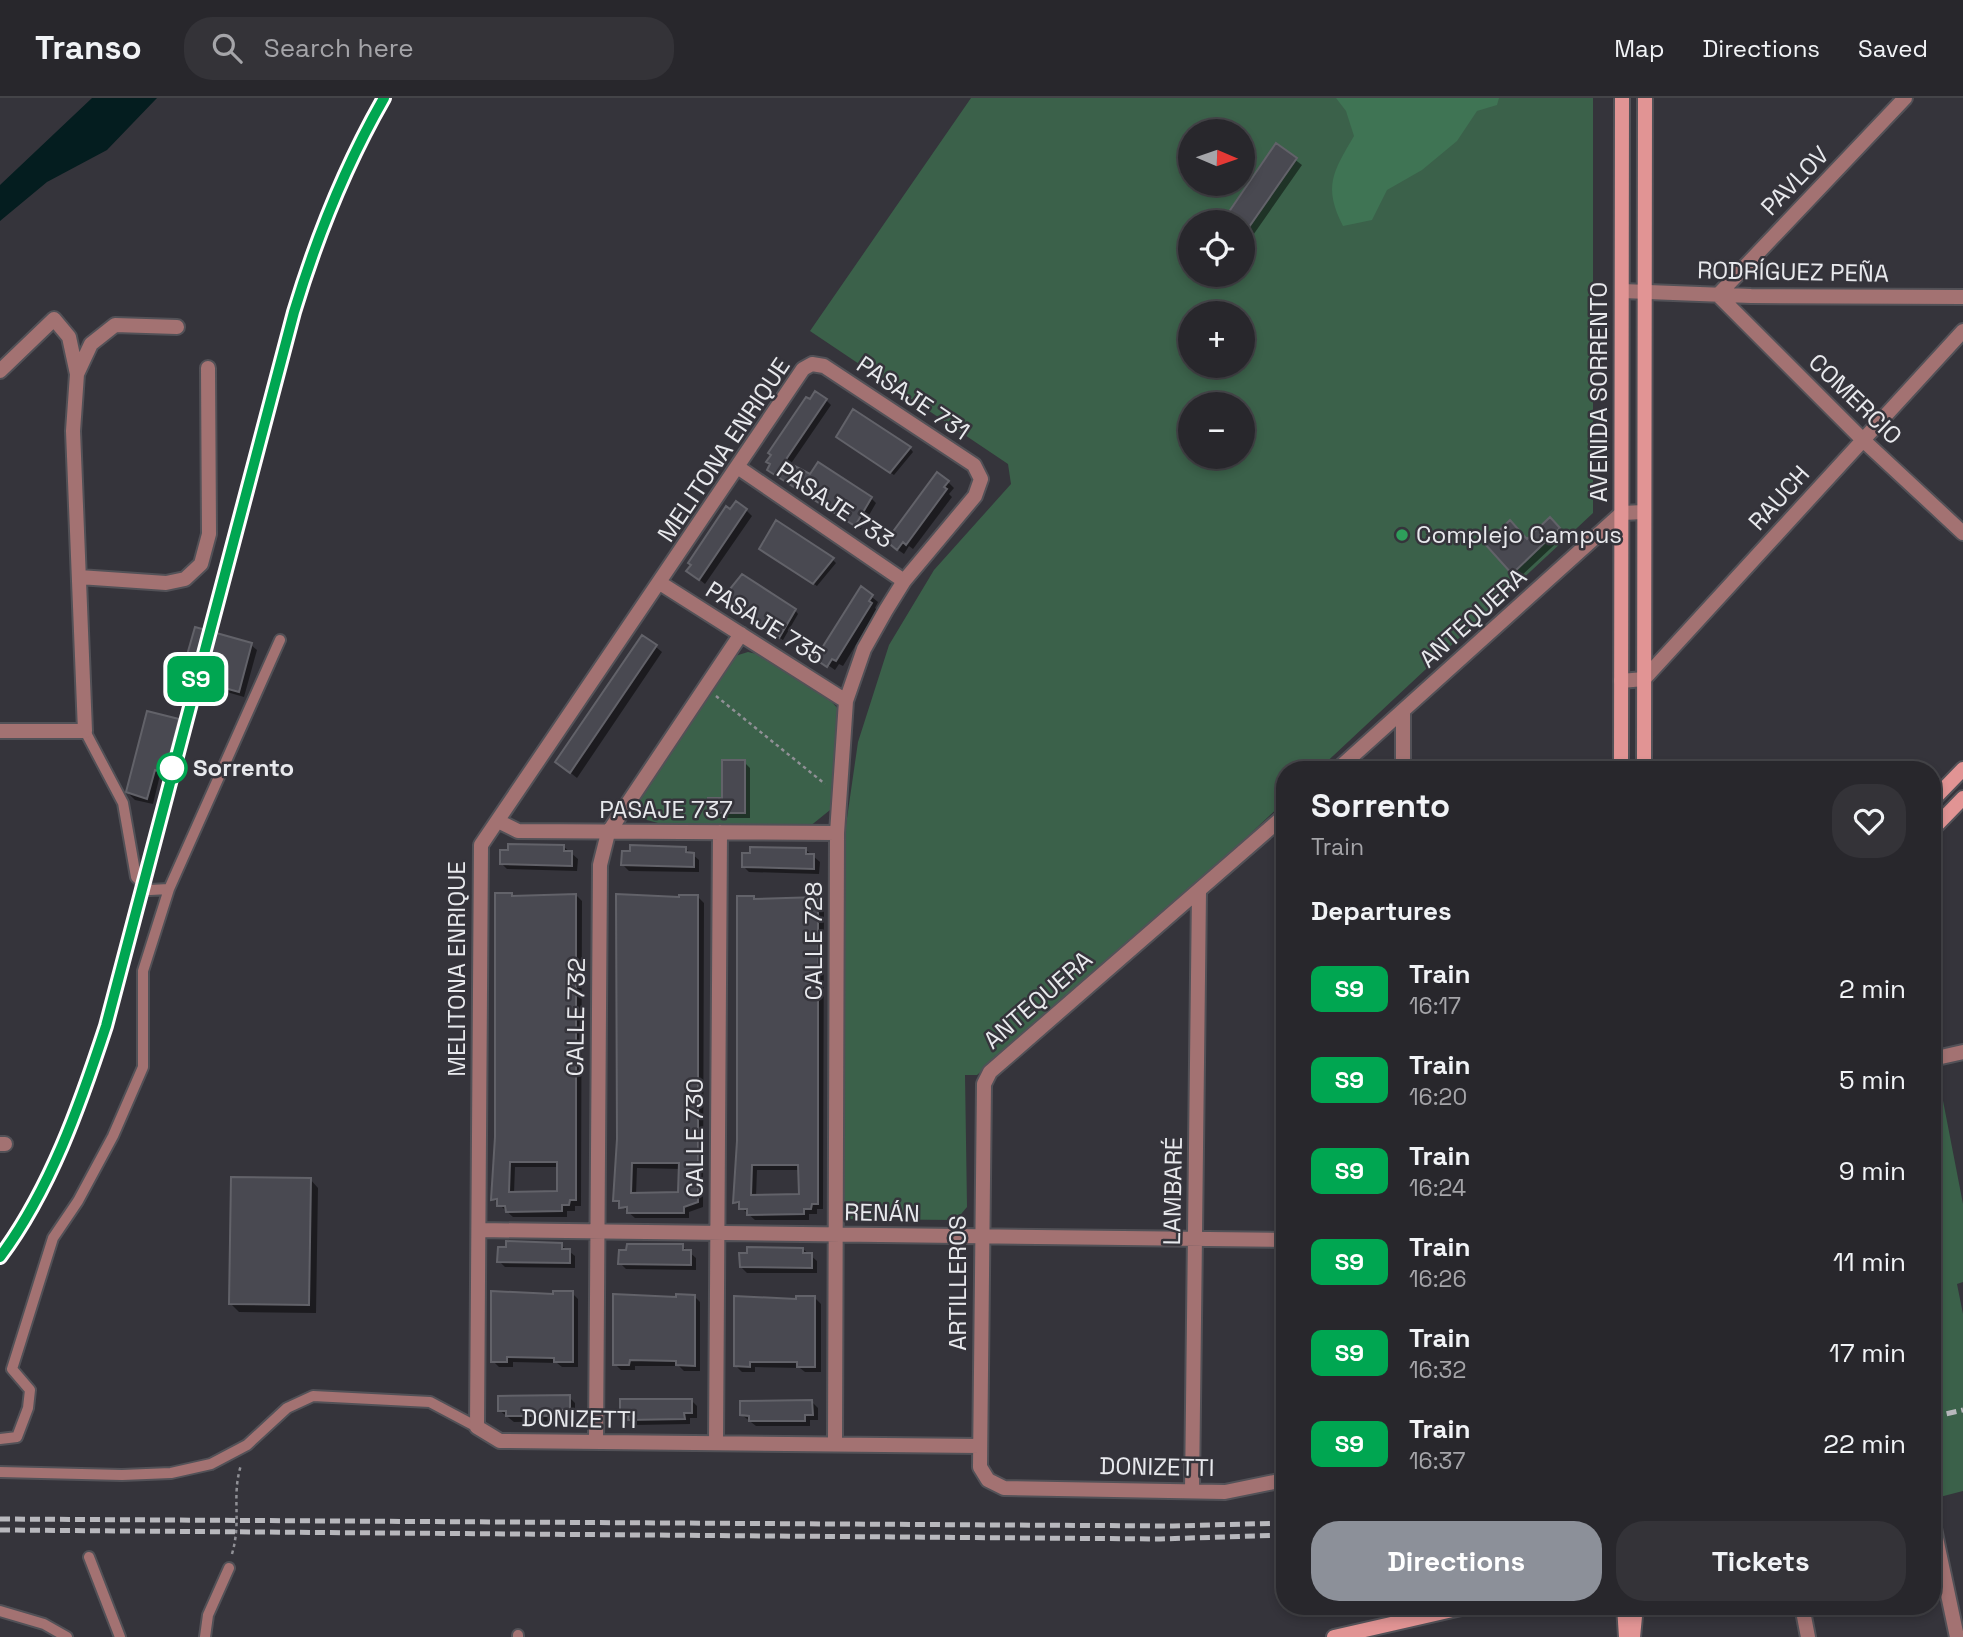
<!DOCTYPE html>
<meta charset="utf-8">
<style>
:root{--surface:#28272c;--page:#343338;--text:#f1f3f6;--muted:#a5a5a9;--line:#444448;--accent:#8c9099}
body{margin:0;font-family:"Space Grotesk",sans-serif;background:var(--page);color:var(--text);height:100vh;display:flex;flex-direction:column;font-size:26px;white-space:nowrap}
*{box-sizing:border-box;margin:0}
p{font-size:23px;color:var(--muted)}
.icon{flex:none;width:38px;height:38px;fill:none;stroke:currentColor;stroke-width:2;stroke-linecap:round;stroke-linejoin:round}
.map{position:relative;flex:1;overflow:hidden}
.side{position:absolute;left:1276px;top:663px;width:665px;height:854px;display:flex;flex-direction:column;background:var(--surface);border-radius:28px;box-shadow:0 4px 10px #0003,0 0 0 2px var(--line)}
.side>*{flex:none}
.badge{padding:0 14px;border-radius:10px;font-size:24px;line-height:46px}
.needle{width:46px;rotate:92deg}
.fabs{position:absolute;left:1178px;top:21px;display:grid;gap:14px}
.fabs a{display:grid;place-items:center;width:77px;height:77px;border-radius:50%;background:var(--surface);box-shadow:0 4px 10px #0003,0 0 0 2px var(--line);font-size:35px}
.map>.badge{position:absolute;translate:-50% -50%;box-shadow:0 0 0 4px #fff}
h2{padding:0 35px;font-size:26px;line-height:63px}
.round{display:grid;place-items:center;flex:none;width:74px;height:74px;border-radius:28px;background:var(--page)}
.headline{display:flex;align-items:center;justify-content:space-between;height:119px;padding:0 35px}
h1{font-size:33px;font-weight:800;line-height:52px}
.action{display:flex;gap:14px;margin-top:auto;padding:14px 35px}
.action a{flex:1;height:80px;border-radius:28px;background:var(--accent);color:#fff;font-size:28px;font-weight:800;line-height:80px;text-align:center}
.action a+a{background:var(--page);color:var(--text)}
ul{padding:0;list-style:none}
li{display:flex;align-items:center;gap:21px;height:91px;padding:0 35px}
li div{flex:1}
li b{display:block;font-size:26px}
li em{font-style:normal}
li .badge{min-width:77px;font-weight:700;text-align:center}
header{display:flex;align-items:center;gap:42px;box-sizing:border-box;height:98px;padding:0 35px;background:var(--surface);border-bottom:2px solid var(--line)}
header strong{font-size:33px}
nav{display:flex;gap:38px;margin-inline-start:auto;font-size:24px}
.search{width:490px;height:63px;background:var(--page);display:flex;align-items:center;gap:18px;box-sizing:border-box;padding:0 24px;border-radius:28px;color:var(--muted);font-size:26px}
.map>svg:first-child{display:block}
.green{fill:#3b614a;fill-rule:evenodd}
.forest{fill:#3f7454}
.water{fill:#041d1f}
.shadow{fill:#0007;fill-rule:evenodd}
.building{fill:#494951;stroke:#626269;stroke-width:2;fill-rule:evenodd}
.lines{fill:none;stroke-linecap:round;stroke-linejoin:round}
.lane-casing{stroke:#525157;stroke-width:14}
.street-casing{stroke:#525157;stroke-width:18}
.secondary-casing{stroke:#525157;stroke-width:18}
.path{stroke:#909096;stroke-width:2.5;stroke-dasharray:3.5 3.5;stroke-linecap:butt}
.lane{stroke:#a37272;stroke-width:10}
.street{stroke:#a37272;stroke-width:14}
.secondary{stroke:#e19494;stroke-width:14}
.rail{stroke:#b8b8bd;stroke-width:5;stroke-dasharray:10 5;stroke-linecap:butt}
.line-casing{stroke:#fff;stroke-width:16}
.line{stroke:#00a651;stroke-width:10}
.leisure-dot{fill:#2e9e5b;stroke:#35343b;stroke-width:2.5}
.stop-dot{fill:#fff;stroke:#00a651;stroke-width:3.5}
.labels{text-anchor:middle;stroke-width:5;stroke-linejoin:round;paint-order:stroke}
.street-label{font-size:24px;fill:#e8e9ed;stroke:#35343b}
.poi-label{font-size:24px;fill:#e8e9ed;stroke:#35343b;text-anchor:start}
.stop-label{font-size:24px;font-weight:bold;fill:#e8e9ed;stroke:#35343b;text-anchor:start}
</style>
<header>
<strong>Transo</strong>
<div class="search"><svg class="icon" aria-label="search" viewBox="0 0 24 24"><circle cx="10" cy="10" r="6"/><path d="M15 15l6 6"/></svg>Search here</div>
<nav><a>Map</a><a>Directions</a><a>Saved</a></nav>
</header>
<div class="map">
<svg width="1963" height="1539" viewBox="0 0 1963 1539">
<rect width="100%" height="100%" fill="#35343b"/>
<path class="green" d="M971,0H1593V415L1318,672H1284V704L1208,776L977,977H965L967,1109L956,1122L842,1121L846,727L858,644L889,547L934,472L1011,386L1008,366L810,233ZM1190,33H1242V86H1190ZM1190,124H1242V177H1190ZM1190,215H1242V268H1190ZM1190,306H1242V359H1190Z
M748,554L761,557L831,603L839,612L830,712L809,729L658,725L636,719L633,714L635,705L735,558Z
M1939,982L1963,1106V1184L1957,1186L1963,1216V1393L1932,1401V984Z"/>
<path class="forest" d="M1336,0H1499L1497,7L1477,13L1457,43L1422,72L1387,92L1372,122L1343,128C1323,88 1333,74 1354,38L1346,13Z"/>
<path class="water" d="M92,0H157L107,52L47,84L0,123V87Z"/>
<path class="shadow" d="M1277,48L1302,67L1242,153V124H1224Z
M826,302L831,307L790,367L811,379L819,366L871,400L876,405L861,431L769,372Z
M842,343L910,350L913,354L894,377Z
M948,384L954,390L949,396L952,399L913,451L909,448L904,456L894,449Z
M746,412L752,418L705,486L689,473L730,413Z
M1550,422L1565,437L1519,480L1487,446L1528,443Z
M765,454L833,462L836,465L817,488Z
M862,491L878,504L875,510L877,512L843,568L839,566L835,572L822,563Z
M727,505L795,512L798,516L783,542Z
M251,547L257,552L244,599L189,583L183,577Z
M656,549L662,554L577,680L557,664Z
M148,615L178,623L184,629L171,680L160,677L153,706L135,702L129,696Z
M744,664L750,670V720H715L709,714L724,702Z
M564,749L578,761L577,773L507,771L501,765Z
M685,750L699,762V774L629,773L623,767L631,755Z
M806,752L820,764L819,776L749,774L743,768Z
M511,797L514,799L576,797L582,803L581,1108H575V1113H567V1119H513L493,1101ZM515,1069H558L559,1095H514Z
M698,799L704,805L703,1109L689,1114V1120H635L615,1102L618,1041L681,801ZM637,1070L680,1071L679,1096L636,1097Z
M818,801L824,807L823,1111H817V1116H809V1122H755L735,1104ZM757,1072H800L801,1098L756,1099Z
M310,1081L318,1090L316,1215L239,1214L231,1206Z
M561,1147L575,1158V1170L505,1169L499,1163Z
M682,1148L696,1160V1172L626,1171L620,1165Z
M803,1151L817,1163V1175H747L741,1169Z
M572,1195L578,1201V1269H562L557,1265L513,1264V1269H499L493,1263L555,1197Z
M694,1198L700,1204V1273H684L679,1268H635V1272H621L615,1266L677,1201Z
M815,1200L821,1206V1274H805L800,1270L755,1269V1274H742L736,1268L798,1202Z
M569,1299L575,1305V1317H568V1323L514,1324L499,1312Z
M691,1302L697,1308V1320H690V1326L636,1327L622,1315Z
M812,1304L818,1310V1322H810V1328H756L742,1317Z"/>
<path class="building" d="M1276,45L1297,60L1242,139V124H1222Z
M815,293L827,301L785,363L810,376L818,364L872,399L855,428L767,372L770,366L766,364L771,357L768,355L806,299L810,301Z
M853,311L911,349L890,375L836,339Z
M937,374L949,383L944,389L947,391L906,447L903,444L897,452L886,443Z
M736,403L747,411L699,482L686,473L691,467L688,465L726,408L730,411Z
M1550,419L1560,430L1512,476L1485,446L1510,422L1527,441Z
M776,422L834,460L813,486L759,451Z
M742,476L796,511L779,540L721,502Z
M861,488L873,497L869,503L872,505L836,563L832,561L827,569L815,561Z
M195,529L252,545L239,594L181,578Z
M642,537L657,547L570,675L555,664Z
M147,613L179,621L165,675L155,672L147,701L126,694Z
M722,662H745V715H708V700H722Z
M508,746L564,747V753H572V768L500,766V752H508Z
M630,747L686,749V754L694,755V769L621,767L622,753H630Z
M750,749L806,750V756H814V771L742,769V755H750Z
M495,795H512V798L576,796V1102H570L569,1107H562V1113L506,1114L505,1108H497V1101L491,1102L495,1039ZM510,1064H557V1093L509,1094Z
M616,796L679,799V797H698V1104L684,1109V1115H627V1109L619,1110V1103H613L617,1041ZM632,1065H679L678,1094L631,1095Z
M737,798H754V801L818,799V1106H812L811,1111H804V1116L747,1117V1111H739V1104L733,1105L737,1043ZM752,1067H798L799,1096L751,1097Z
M231,1079L311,1080L309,1207L229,1206Z
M506,1143L562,1145V1151H570V1165L497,1164L498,1149H506Z
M627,1146H683V1152H691V1167L618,1166L619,1152H626Z
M747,1149L803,1150V1155H812V1170L740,1169L739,1155H747Z
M491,1193L553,1196V1193H573V1264H554V1260L507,1259V1264H491Z
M613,1196L676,1199V1196L695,1197V1268L676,1267V1263L630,1262L629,1267H613Z
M734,1198L796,1201V1198H815V1269H797V1264H750V1269L734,1268Z
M570,1297V1312H562V1318H506V1313H498V1298Z
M620,1301H692V1315H684L685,1321L628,1322V1316H620Z
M812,1302L813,1317H805V1323H749V1318L740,1317V1303Z"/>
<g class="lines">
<defs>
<path id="lane" d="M85,633L123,705L136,779L150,792L169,791L280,542
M0,1341L17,1339L28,1310L30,1292L12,1271L53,1140L78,1103L113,1038L143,969V873L169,791
M0,1374L122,1377L171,1375L211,1366L247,1347L287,1310L313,1298L430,1304L477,1329
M89,1459L120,1539
M0,1513L44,1526L67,1539
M518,1537V1539
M205,1539L208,1517L229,1470"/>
<path id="street" d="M1622,193L1751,198L1963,199
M1718,197L1863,342L1963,435
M1718,197L1905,0
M0,273L54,221L69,239L77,276
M739,370L904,483
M79,479L166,485L185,481L201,466L209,436L208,270
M660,485L846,603
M1621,583L1644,581L1963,233
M0,633H85L73,333L77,276L91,246L115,227L177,229
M1337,672L1622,415L1644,414
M1403,672V614
M1284,718L990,974L984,986L980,1369L988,1382L1004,1390L1225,1394L1284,1382
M498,723L518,733L837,735
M1932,961L1963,954
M0,1046H5
M479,1132L1284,1142
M596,1344L600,767L608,735L741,536
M716,1345L720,734
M835,1346L837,735L846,603L864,551L886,512L904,483L975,398L981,381L974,367L824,268L812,266L803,271L481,747L477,1329L500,1343L980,1348
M1192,1393L1199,793
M1932,1421L1957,1539
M1802,1508L1808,1539"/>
<path id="secondary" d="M1621,672L1622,0
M1644,672L1645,0
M1932,703L1963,671
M1932,732L1963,700
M1624,1508L1626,1539
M1334,1539L1470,1508
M1633,1539L1636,1508"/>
</defs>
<use href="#lane" class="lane-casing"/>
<use href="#street" class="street-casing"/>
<use href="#secondary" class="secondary-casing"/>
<path class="path" d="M716,598L825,686
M232,1456C242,1421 231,1400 241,1367"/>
<use href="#lane" class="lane"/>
<use href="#street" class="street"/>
<use href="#secondary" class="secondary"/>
<path class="rail" d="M0,1159C51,1092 80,1007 106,928L294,214C317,138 345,69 384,0
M1932,1319L1963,1312
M0,1421L1173,1428L1284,1425
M0,1432L1160,1441L1284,1437"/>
</g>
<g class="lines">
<defs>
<path id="line" d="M0,1159C50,1092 80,1007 106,928L294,214C317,138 345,68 384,0"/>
</defs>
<use href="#line" class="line-casing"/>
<use href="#line" class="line"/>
</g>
<circle class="leisure-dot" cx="1402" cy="437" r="7"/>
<circle class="stop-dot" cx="172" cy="670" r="14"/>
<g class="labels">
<g class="street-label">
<text transform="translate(1795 83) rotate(-46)" y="8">PAVLOV</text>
<text transform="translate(1793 174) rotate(1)" y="8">RODRÍGUEZ PEÑA</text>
<text transform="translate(1599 294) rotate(-90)" y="8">AVENIDA SORRENTO</text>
<text transform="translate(913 300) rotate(34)" y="8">PASAJE 731</text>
<text transform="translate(1855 301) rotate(44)" y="8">COMERCIO</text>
<text transform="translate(724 352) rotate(-56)" y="8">MELITONA ENRIQUE</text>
<text transform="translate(1779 400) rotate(-48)" y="8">RAUCH</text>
<text transform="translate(835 407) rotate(34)" y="8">PASAJE 733</text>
<text transform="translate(1473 520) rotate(-42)" y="8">ANTEQUERA</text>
<text transform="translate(765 525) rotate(32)" y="8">PASAJE 735</text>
<text x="666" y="720">PASAJE 737</text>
<text transform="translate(814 843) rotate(-90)" y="8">CALLE 728</text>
<text transform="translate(457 871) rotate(-90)" y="8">MELITONA ENRIQUE</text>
<text transform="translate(1038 902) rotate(-41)" y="8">ANTEQUERA</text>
<text transform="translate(576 919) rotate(-89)" y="8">CALLE 732</text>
<text transform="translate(695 1040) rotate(-90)" y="8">CALLE 730</text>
<text transform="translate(1173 1093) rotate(-89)" y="8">LAMBARÉ</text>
<text transform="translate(882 1115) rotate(1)" y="8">RENÁN</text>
<text transform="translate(958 1185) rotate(-90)" y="8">ARTILLEROS</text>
<text transform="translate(579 1321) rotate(1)" y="8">DONIZETTI</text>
<text transform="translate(1157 1369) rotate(1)" y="8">DONIZETTI</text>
</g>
<g class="poi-label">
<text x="1416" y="445">Complejo Campus</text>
</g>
<g class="stop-label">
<text x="193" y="678">Sorrento</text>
</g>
</g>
</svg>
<div class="fabs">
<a><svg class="needle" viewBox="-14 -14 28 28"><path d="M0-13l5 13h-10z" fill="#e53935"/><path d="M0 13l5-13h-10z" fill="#a5a5a9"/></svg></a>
<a><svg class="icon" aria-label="locate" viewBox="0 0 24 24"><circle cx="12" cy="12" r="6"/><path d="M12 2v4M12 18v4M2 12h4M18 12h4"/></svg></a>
<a>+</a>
<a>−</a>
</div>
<b class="badge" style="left:196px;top:581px;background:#00a651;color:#fff">S9</b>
<section class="side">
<div class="headline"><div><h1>Sorrento</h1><p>Train</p></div><a class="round"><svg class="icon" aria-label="heart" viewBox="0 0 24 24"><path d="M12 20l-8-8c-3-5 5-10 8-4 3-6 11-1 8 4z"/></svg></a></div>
<h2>Departures</h2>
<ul>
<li><span class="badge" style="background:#00a651;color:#fff">S9</span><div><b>Train</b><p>16:17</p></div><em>2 min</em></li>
<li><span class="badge" style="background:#00a651;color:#fff">S9</span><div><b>Train</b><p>16:20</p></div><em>5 min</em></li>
<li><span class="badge" style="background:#00a651;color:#fff">S9</span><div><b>Train</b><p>16:24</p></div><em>9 min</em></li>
<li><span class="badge" style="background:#00a651;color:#fff">S9</span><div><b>Train</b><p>16:26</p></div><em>11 min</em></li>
<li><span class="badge" style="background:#00a651;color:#fff">S9</span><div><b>Train</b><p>16:32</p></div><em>17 min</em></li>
<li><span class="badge" style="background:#00a651;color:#fff">S9</span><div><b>Train</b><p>16:37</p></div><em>22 min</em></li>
</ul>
<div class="action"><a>Directions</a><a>Tickets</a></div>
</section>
</div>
